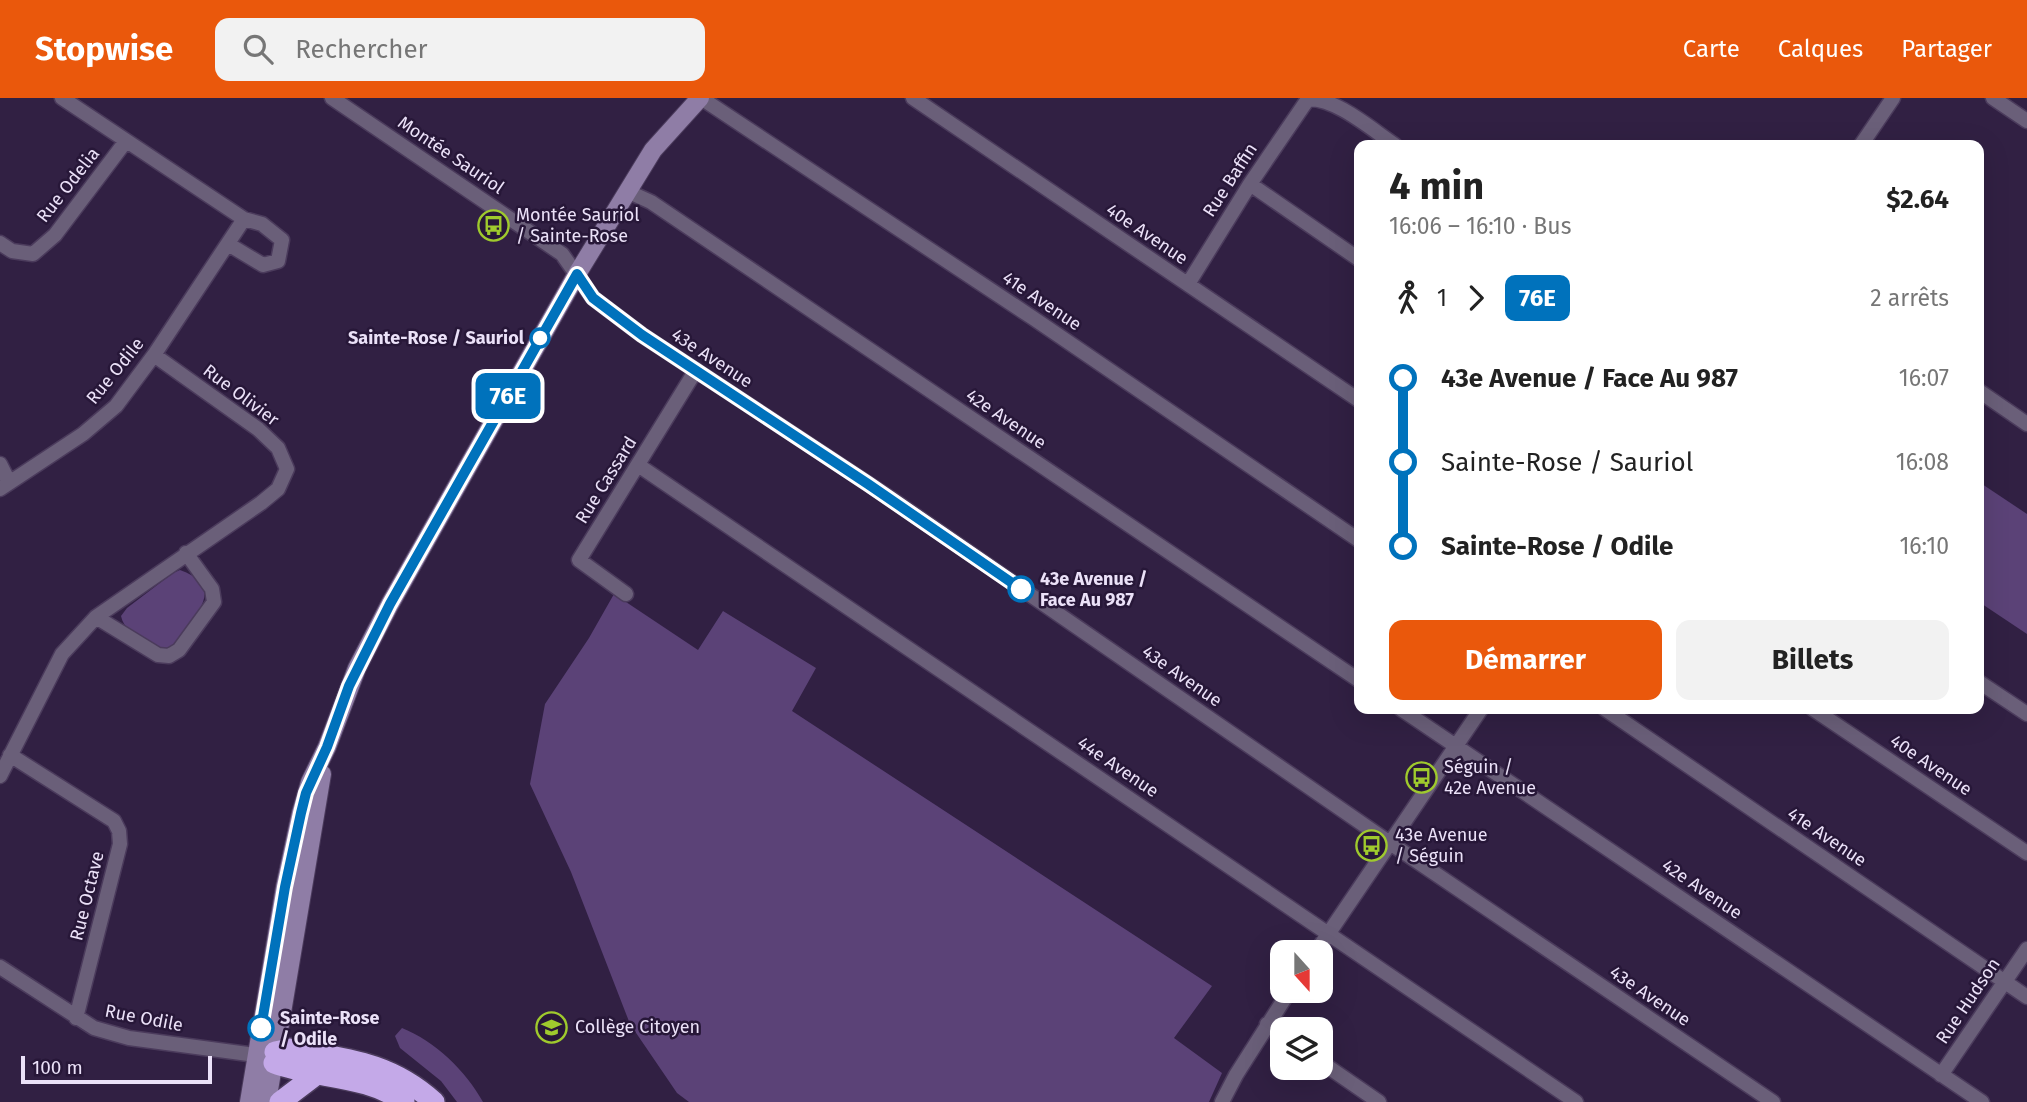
<!DOCTYPE html>
<html lang="fr">
<meta charset="utf-8">
<style>
:root{--surface:#fff;--page:#f2f2f2;--text:#222;--muted:#767676;--accent:#ea580c}
body{margin:0;font-family:"Fira Sans",sans-serif;background:var(--page);color:var(--text);height:100vh;display:flex;flex-direction:column;font-size:26px;white-space:nowrap}
*{box-sizing:border-box;margin:0}
p{font-size:23px;color:var(--muted)}
.icon{flex:none;width:38px;height:38px;fill:none;stroke:currentColor;stroke-width:2;stroke-linecap:round;stroke-linejoin:round}
.map{position:relative;flex:1;overflow:hidden}
.side{position:absolute;left:1354px;top:42px;width:630px;height:574px;display:flex;flex-direction:column;background:var(--surface);border-radius:14px;box-shadow:0 7px 28px #0002}
.side>*{flex:none}
.badge{padding:0 14px;border-radius:10px;font-size:24px;line-height:46px}
.needle{width:46px;rotate:159deg}
.buttons{position:absolute;left:1270px;top:842px;display:grid;gap:14px}
.buttons a{display:grid;place-items:center;width:63px;height:63px;border-radius:14px;background:var(--surface);box-shadow:0 7px 28px #0002;font-size:35px}
.scale{position:absolute;left:21px;bottom:18px;width:191px;box-sizing:border-box;padding-left:7px;border:4px solid #ebe1f8;border-top:0;font-size:19px;line-height:24px;white-space:nowrap;color:#ebe1f8;-webkit-text-stroke:5px #271738;paint-order:stroke}
.map>.badge{position:absolute;translate:-50% -50%;box-shadow:0 0 0 4px #fff}
.legs{display:flex;align-items:center;gap:10px;height:77px;padding:0 35px;font-size:23px}
.legs p{margin-inline-start:auto}
.overview{display:flex;align-items:center;justify-content:space-between;height:119px;padding:0 35px}
h1{font-size:38px;font-weight:700;line-height:52px}
.button{display:flex;gap:14px;margin-top:auto;padding:14px 35px}
.button a{flex:1;height:80px;border-radius:14px;background:var(--accent);color:#fff;font-size:28px;font-weight:700;line-height:80px;text-align:center}
.button a+a{background:var(--page);color:var(--text)}
ul{padding:0 35px;list-style:none}
li{display:flex;align-items:center;gap:24px;height:84px;font-size:26px}
li i{display:grid;place-items:center;width:10px;height:100%;margin:0 9px;background:currentColor}
li i::after{content:'';width:18px;height:18px;margin:-9px;border:5px solid;border-radius:50%;background:var(--surface)}
li p{margin-inline-start:auto}
li:first-child i{background:linear-gradient(#0000 50%,currentColor 0)}
li:last-child i{background:linear-gradient(currentColor 50%,#0000 0)}
header{display:flex;align-items:center;gap:42px;box-sizing:border-box;height:98px;padding:0 35px;background:var(--accent);color:#fff}
header strong{font-size:33px}
nav{display:flex;gap:38px;margin-inline-start:auto;font-size:24px}
.search{width:490px;height:63px;background:var(--page);display:flex;align-items:center;gap:18px;box-sizing:border-box;padding:0 24px;border-radius:14px;color:var(--muted);font-size:26px}
.map>svg:first-child{display:block}
.green{fill:#5b4277}
.lines{fill:none;stroke-linecap:round;stroke-linejoin:round}
.street-casing{stroke:#4b3b5c;stroke-width:17}
.secondary-casing{stroke:#4b3b5c;stroke-width:20}
.highway-casing{stroke:#4b3b5c;stroke-width:24}
.street{stroke:#6a5f79;stroke-width:14}
.secondary{stroke:#8f7da6;stroke-width:18}
.highway{stroke:#c4a9e8;stroke-width:21}
.line-1-casing{stroke:#fff;stroke-width:16}
.line-1{stroke:#0072bc;stroke-width:10}
.stop-1-dot{fill:#fff;stroke:#0072bc;stroke-width:3.5}
.labels{text-anchor:middle;stroke-width:5;stroke-linejoin:round;paint-order:stroke}
.street-label{font-size:18px;fill:#ebe1f8;stroke:#271738}
.poi-label{font-size:18px;fill:#ebe1f8;stroke:#271738;text-anchor:start}
.stop-label{font-size:18px;font-weight:bold;fill:#ebe1f8;stroke:#271738;text-anchor:start}
</style>
<header>
<strong>Stopwise</strong>
<div class="search"><svg class="icon" aria-label="search" viewBox="0 0 24 24"><circle cx="10" cy="10" r="6"/><path d="M15 15l6 6"/></svg>Rechercher</div>
<nav><a>Carte</a><a>Calques</a><a>Partager</a></nav>
</header>
<div class="map">
<svg width="2027" height="1004" viewBox="0 0 2027 1004">
<rect width="100%" height="100%" fill="#312043"/>
<path class="green" d="M1979,384L2027,416V536L1979,504Z
M180,472C220,487 203,508 186,532C181,539 176,549 167,552C159,554 149,545 143,541C132,534 124,531 121,518L127,510L173,475Z
M614,496L698,552L723,513L816,570L792,613L1212,888L1174,940L1222,975L1209,1004H689L677,995L630,926L571,774L530,686L545,606L589,540Z
M402,930C435,943 466,973 483,1004H457L441,983L400,950L395,938Z"/>
<g class="lines">
<defs>
<path id="street" d="M62,0L244,121L262,126L282,142L278,163L263,167L228,146
M332,0L562,156L593,200L642,237L890,400L1390,745L1773,1004
M701,0L1033,220L1360,443
M913,0L1360,303
M1993,0L2027,23
M1861,47L1893,0
M1250,86L1360,162
M629,94L651,104L1360,583
M0,145L12,153L33,156L55,137L126,43
M1188,186L1250,86L1308,1C1336,0 1371,31 1395,47
M1979,293L2027,326
M0,366L9,384
M638,367L1576,1004
M0,391L83,336L116,308L154,257L244,121
M626,496L579,462L696,272
M96,519L158,557L169,558L179,552L214,504L212,491L186,455
M1979,584L2027,616
M1401,611L1982,1004
M1605,611L2027,899
M1813,611L2027,755
M10,657L114,723L119,733L120,746L76,920
M0,678L62,556L96,519L261,405L278,391L287,371L278,350L258,331L154,257
M1316,854L1481,611
M0,869L94,930L129,940L256,957
M1267,926L1283,937
M1321,964L1379,1004
M1941,977L2027,851
M1222,1004L1236,977L1290,892"/>
<path id="secondary" d="M249,1004L285,789L301,715L310,684L327,649L357,570L390,506L577,176L653,52L700,0
M267,1004L322,676"/>
<path id="highway" d="M275,954L290,951C346,961 390,964 434,1004
M274,965C317,981 365,976 404,1004
M280,1004L317,976"/>
</defs>
<use href="#street" class="street-casing"/>
<use href="#secondary" class="secondary-casing"/>
<use href="#highway" class="highway-casing"/>
<use href="#street" class="street"/>
<use href="#secondary" class="secondary"/>
<use href="#highway" class="highway"/>
</g>
<g class="lines">
<defs>
<path id="line-1" d="M261,930L285,789L301,715L306,695L327,649L349,588L390,506L577,176L593,200L642,237L868,386L1021,491"/>
</defs>
<use href="#line-1" class="line-1-casing"/>
<use href="#line-1" class="line-1"/>
</g>
<defs>
<symbol id="bus-ring" viewBox="-11 -11 22 22"><circle r="9.5" fill="#271738" stroke="#9fca2d" stroke-width="1.5"/><path d="M-5-6H5V4H4V6H2V4H-2V6H-4V4H-5ZM-3.5-4V0h7V-4ZM-3.5 1.2v1.5H-2V1.2ZM2 1.2v1.5H3.5V1.2Z" fill="#9fca2d"/></symbol>
<symbol id="school-ring" viewBox="-11 -11 22 22"><circle r="9.5" fill="#271738" stroke="#9fca2d" stroke-width="1.5"/><path d="M0-5L7-2L0 1L-7-2ZM-4 1L0 2.5L4 1V4Q0 6-4 4Z" fill="#9fca2d"/></symbol>
</defs>
<g fill-rule="evenodd">
<use href="#bus-ring" x="476" y="110" width="35" height="35"/>
<use href="#bus-ring" x="1404" y="662" width="35" height="35"/>
<use href="#bus-ring" x="1354" y="730" width="35" height="35"/>
<use href="#school-ring" x="534" y="912" width="35" height="35"/>
</g>
<g class="stop-1-dot">
<circle cx="540" cy="240" r="9"/>
<circle cx="1021" cy="491" r="12"/>
<circle cx="261" cy="930" r="12"/>
</g>
<g class="labels">
<g class="street-label">
<text transform="translate(451 57) rotate(34)" y="6">Montée Sauriol</text>
<text transform="translate(1230 82) rotate(-57)" y="6">Rue Baffin</text>
<text transform="translate(68 87) rotate(-52)" y="6">Rue Odelia</text>
<text transform="translate(1147 136) rotate(34)" y="6">40e Avenue</text>
<text transform="translate(1042 203) rotate(34)" y="6">41e Avenue</text>
<text transform="translate(712 260) rotate(33)" y="6">43e Avenue</text>
<text transform="translate(115 273) rotate(-51)" y="6">Rue Odile</text>
<text transform="translate(241 297) rotate(37)" y="6">Rue Olivier</text>
<text transform="translate(1006 321) rotate(34)" y="6">42e Avenue</text>
<text transform="translate(606 382) rotate(-58)" y="6">Rue Cassard</text>
<text transform="translate(1182 578) rotate(35)" y="6">43e Avenue</text>
<text transform="translate(1931 667) rotate(34)" y="6">40e Avenue</text>
<text transform="translate(1118 669) rotate(34)" y="6">44e Avenue</text>
<text transform="translate(1827 739) rotate(34)" y="6">41e Avenue</text>
<text transform="translate(1702 791) rotate(34)" y="6">42e Avenue</text>
<text transform="translate(87 798) rotate(-76)" y="6">Rue Octave</text>
<text transform="translate(1650 898) rotate(34)" y="6">43e Avenue</text>
<text transform="translate(1968 903) rotate(-56)" y="6">Rue Hudson</text>
<text transform="translate(144 920) rotate(11)" y="6">Rue Odile</text>
</g>
<g class="poi-label">
<text x="516" y="123">Montée Sauriol<tspan x="516" dy="21">/ Sainte-Rose</tspan></text>
<text x="1444" y="675">Séguin /<tspan x="1444" dy="21">42e Avenue</tspan></text>
<text x="1395" y="743">43e Avenue<tspan x="1395" dy="21">/ Séguin</tspan></text>
<text x="575" y="935">Collège Citoyen</text>
</g>
<g class="stop-label">
<text x="524" y="246" text-anchor="end">Sainte-Rose / Sauriol</text>
<text x="1040" y="487">43e Avenue /<tspan x="1040" dy="21">Face Au 987</tspan></text>
<text x="280" y="926">Sainte-Rose<tspan x="280" dy="21">/ Odile</tspan></text>
</g>
</g>
</svg>
<div class="buttons">
<a><svg class="needle" viewBox="-14 -14 28 28"><path d="M0-13l5 13h-10z" fill="#e53935"/><path d="M0 13l5-13h-10z" fill="#767676"/></svg></a>
<a><svg class="icon" aria-label="layers" viewBox="0 0 24 24"><path d="M12 4l9 5-9 5-9-5zM3 14l9 5 9-5"/></svg></a>
</div>
<div class="scale">100 m</div>
<b class="badge" style="left:508px;top:298px;background:#0072bc;color:#fff">76E</b>
<section class="side">
<div class="overview"><div><h1>4 min</h1><p>16:06 – 16:10 · Bus</p></div><b>$2.64</b></div>
<div class="legs"><svg class="icon" aria-label="walk" viewBox="0 0 24 24"><circle cx="13" cy="4" r="2"/><path d="M13 8l-2 6 4 7M11 14l-3 7M7 12l3-4h3l4 4"/></svg>1<svg class="icon" aria-label="forward" viewBox="0 0 24 24"><path d="M9 5l7 7-7 7"/></svg><b class="badge" style="background:#0072bc;color:#fff">76E</b><p>2 arrêts</p></div>
<ul>
<li><i style="color:#0072bc"></i><b>43e Avenue / Face Au 987</b><p>16:07</p></li>
<li><i style="color:#0072bc"></i><span>Sainte-Rose / Sauriol</span><p>16:08</p></li>
<li><i style="color:#0072bc"></i><b>Sainte-Rose / Odile</b><p>16:10</p></li>
</ul>
<div class="button"><a>Démarrer</a><a>Billets</a></div>
</section>
</div>
